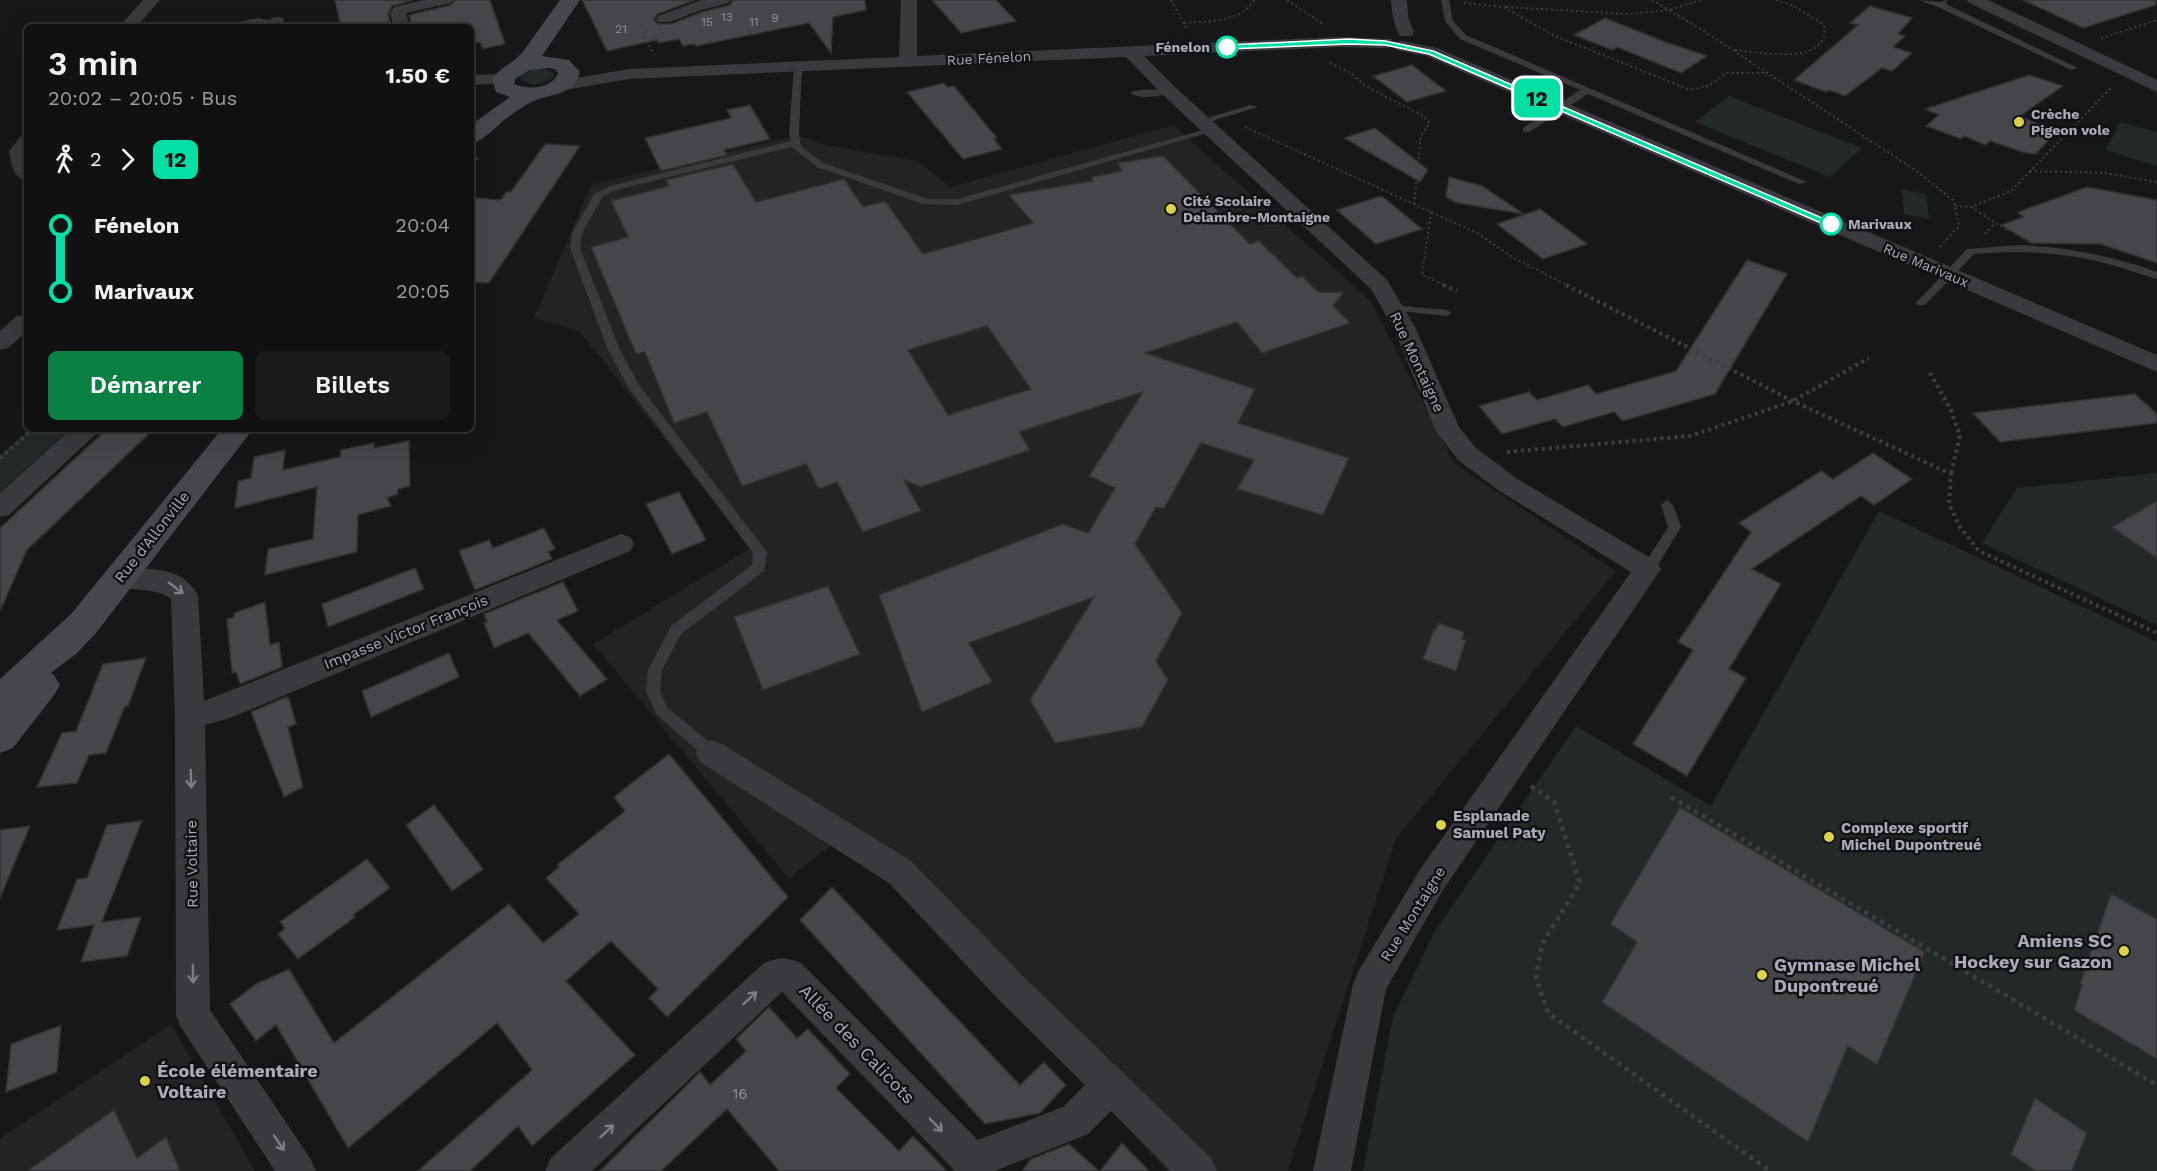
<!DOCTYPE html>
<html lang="fr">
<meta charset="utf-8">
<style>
:root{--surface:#111012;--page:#1a191b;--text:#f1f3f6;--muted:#9c9d9f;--line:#303032;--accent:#0b8043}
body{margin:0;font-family:"Work Sans",sans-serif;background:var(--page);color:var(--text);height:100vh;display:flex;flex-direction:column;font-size:22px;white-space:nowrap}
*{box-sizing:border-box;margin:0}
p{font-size:20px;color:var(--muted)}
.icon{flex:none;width:33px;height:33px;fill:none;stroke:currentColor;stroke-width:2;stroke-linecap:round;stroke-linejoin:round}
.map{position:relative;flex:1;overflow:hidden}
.side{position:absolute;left:24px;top:24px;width:450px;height:408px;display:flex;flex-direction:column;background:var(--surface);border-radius:9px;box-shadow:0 6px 24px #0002,0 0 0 2px var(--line)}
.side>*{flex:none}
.badge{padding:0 12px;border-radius:9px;font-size:21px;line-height:39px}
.map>.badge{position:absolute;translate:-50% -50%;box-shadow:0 0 0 3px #fff}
.legs{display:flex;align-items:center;gap:9px;height:66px;padding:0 24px;font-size:20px}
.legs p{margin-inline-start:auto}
.headline{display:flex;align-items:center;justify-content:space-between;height:102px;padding:0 24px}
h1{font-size:33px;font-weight:600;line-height:45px}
.action{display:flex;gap:12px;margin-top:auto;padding:12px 24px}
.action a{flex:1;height:69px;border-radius:9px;background:var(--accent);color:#fff;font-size:24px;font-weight:600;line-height:69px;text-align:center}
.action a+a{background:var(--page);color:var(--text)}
ul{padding:0 24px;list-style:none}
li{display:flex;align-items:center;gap:21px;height:66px;font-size:22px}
li i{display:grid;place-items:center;width:9px;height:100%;margin:0 8px;background:currentColor}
li i::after{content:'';width:15px;height:15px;margin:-8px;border:4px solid;border-radius:50%;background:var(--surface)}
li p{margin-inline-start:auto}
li:first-child i{background:linear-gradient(#0000 50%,currentColor 0)}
li:last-child i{background:linear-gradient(currentColor 50%,#0000 0)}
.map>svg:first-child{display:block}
.built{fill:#232225}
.green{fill:#232a26}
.building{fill:#46454a;stroke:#313134;stroke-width:1.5;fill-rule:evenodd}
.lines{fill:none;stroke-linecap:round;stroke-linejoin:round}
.path-far2{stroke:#3e3e43;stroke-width:2;stroke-dasharray:2 3;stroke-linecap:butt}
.path-far1{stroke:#3e3e43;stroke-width:4;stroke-dasharray:3 4;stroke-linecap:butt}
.path{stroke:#3e3e43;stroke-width:4.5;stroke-dasharray:4 5;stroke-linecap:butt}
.lane{fill:#3a3a3e;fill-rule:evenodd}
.street{fill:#3a3a3e;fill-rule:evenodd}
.secondary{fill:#46464c;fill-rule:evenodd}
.oneway{stroke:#7d7d86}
.line-1{fill:#01dfa5;stroke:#fff;stroke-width:1.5}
.stop-1-dot{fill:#fff;stroke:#01dfa5;stroke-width:3}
.poi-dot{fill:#dcd24a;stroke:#121113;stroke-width:2}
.labels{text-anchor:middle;stroke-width:5;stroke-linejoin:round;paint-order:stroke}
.number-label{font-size:12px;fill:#91919b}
.far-stop-label{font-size:14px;font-weight:bold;fill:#aaaab6;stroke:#121113;text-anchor:end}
.far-street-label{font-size:14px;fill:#aaaab6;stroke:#121113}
.far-poi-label{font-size:14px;font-weight:bold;fill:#aaaab6;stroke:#121113;text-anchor:start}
.street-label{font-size:15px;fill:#aaaab6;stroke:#121113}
.poi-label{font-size:15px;font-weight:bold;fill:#aaaab6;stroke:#121113;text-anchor:start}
.near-number-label{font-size:15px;fill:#91919b}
.near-poi-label{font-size:18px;font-weight:bold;fill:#aaaab6;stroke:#121113;text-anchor:start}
.near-street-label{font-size:18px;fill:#aaaab6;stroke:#121113}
</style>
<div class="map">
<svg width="2157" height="1171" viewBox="0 0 2157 1171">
<rect width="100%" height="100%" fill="#171618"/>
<path class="built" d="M1173,125L1371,301L1454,463L1616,571L1396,839L1288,1171H1167L853,827L789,879L593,644L751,548L579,331L534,318L591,185L798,135L825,145L918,161L950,187Z
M171,1024L255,1171H0V1138Z"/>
<path class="green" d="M534,69C542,69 549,68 554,74L552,79L535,85L521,81L520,77Z
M1729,96L1862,148L1830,177L1695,122Z
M2120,122L2157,132V166L2106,150Z
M1902,189L1926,194L1929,219L1904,214Z
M30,429H70L0,492V456Z
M2157,473V625L1982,543L2017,488Z
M1879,511L2157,642V1171H1363L1393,1017L1435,931L1576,726L1711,806Z"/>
<path class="building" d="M335,0H413L392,6L388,14L390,22L379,27H341Z
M455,0H490L505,44L483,49L480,42L471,44V27H412L409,15L451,5Z
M582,0H695L657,14L654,20L658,24H671L702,12L730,5L733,0H865L866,10L833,17L831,53L809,23L696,46L694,44L683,46L679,39L658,43L657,40L607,51Z
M932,0H996L1016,21L961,33Z
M2023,0H2156V5L2083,28Z
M1870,6L1912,18L1898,34L1905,36L1893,47L1912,53L1892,71L1882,68L1845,96L1829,90L1826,92L1794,80L1858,25L1850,23Z
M1605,18L1668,43L1707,56L1681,73L1617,47L1612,50L1574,35Z
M1412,65L1446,91L1407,102L1373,76Z
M2029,75L2063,86L2020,116L2056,132L2036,154L2022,152L1991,141L1985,145L1964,136L1961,139L1926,126L1939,115L1925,109Z
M944,83L947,87L954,86L997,138L994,139L1002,149L963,159L907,92Z
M750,105L770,139L724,150L727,155L661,171L645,138L731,118L727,110Z
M1375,128L1428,170L1420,182L1344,138Z
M545,144L580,146L489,283L471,282V206L477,198L501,200L506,192H511Z
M1163,156L1250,244L1259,241L1297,278L1302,276L1318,292H1344L1333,306L1350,323L1262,353L1237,322L1145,353L1255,389L1238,423L1349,458L1323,515L1237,489L1254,460L1201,443L1164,508L1156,507L1135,544L1182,613L1156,661L1168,680L1142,727L1055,743L1030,700L1094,597L969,643L992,682L922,712L879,595L1063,524L1088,533L1115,488L1089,476L1143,392L1019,432L1030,450L921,487L904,480L921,511L863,532L837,482L819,489L806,464L742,486L707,412L674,423L645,352L636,354L591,247L628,237L611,201L669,186L666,180L733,164L756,202L844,179L863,207L885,201L923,254L1033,223L1009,195L1093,181L1091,177L1122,171L1118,163ZM987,326L1031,389L948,415L908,350Z
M1449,177L1482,186L1524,214L1457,203L1446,197Z
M2087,187L2157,200V263L2100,244L2031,243L2001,225L2023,217L2018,212Z
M1378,197H1383L1422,229L1376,244L1337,210Z
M1540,209L1587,244L1543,259L1497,224Z
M1747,260L1787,274L1715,394L1623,421L1614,412L1563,427L1555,419L1502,434L1479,406L1529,392L1537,400L1588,385L1596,394L1676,371Z
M2135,394L2157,414V423L2000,442L1973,413Z
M107,429H154L27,550L0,611V528Z
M409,441L410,486L398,489V494L387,498L391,506L358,515L357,552L265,575L268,549L313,539L317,487L235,508L238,481L251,478L254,457L285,450L283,470L340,457L341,450L374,443V448Z
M1873,453L1912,479L1874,505L1861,496L1752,569L1781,584L1729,669L1746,678L1687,776L1633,744L1693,650L1678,642L1751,532L1739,523L1821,471L1833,479Z
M679,492L706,540L672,554L646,504Z
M2157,501V558L2112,527Z
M544,528L555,549L548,552L552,559L475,590L459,551L489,540L493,548Z
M415,568L424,589L328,627L322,604Z
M563,582L578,611L557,620L607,679L580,696L528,633L494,648L484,623L487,622L484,614Z
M828,586L860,654L763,690L734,617Z
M265,602L270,645L279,642L282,667L240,684L236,672L232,673L227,619L234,617V613Z
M1438,623L1464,632L1462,639L1466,640L1456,671L1423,659L1434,629L1436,630Z
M449,653L459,677L371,717L362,691Z
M146,658L128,706H125L106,753L89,755L77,783L37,787L62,733L76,731L103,664Z
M286,697V699L289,698L296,724L288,727L303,787L284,797L251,712Z
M669,754L788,897L667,1017L649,998L658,989L611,941L566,981L635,1055L532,1146L518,1126L470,1171H418L532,1070L497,1023L348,1148L276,1025L256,1041L230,1004L256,984L289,969L334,1043L509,904L543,943L579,914L546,878L559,867L557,865L625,811L614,797Z
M434,805L483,869L452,891L406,825Z
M1680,807L1925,952L1877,1065L1848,1046L1808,1142L1602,1002L1637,942L1610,924Z
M142,821L102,922L141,917L127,956L81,962L94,925L57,930L77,879L87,878L107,825Z
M30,826L0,898V830Z
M367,859L390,888L353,915L355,917L298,959L278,934L285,928L280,922Z
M832,887L1020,1085L1044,1062L1066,1085L1040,1113L985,1124L800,920Z
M2111,894L2157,919V1059L2074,1010L2082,985L2080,983Z
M769,1007L797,1038L808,1029L850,1074L836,1088L899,1151L913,1136L947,1171H779L727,1109L661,1171H600L700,1072L710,1085L746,1051L736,1039Z
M61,1025L57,1072L6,1092L11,1044Z
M2035,1098L2087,1133L2072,1171H2035L2011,1154Z
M114,1110L137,1158L166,1137L180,1171H27Z
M1122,1143L1149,1171H1100Z
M1069,1144L1099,1171H1022L1031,1159Z"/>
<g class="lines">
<path class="path-far2" d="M1171,0L1188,31
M1287,0L1323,24
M1652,0L1699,28L1915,170L1954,201L1959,226L1940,247
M1464,3L1503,7L1555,36L1688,89C1705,89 1713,84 1726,73H1766
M1506,7L1629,14L1669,10L1701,0
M1184,23C1209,21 1239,23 1255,0
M648,29L643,33L654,55
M2101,38L2157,20
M1735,50C1755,52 1813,63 1823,39C1825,35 1824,29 1824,25L1792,5L1775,0
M1330,63L1351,73L1365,86L1422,115L1430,123L1421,135L1414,206
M1245,127L1477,233L1514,258L1569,286
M471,168L479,156
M2030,171L2105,173L2157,182
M1955,206L1971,207L2011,191L2113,86
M1971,207L2008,231
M1431,212L1422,275L1447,286
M1985,234L1995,223"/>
<path class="path-far1" d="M1443,285L1457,291
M1566,285L1793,401L1951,474L1949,504L1960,527L1979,551L2157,633
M1930,373L1951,410L1960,436L1951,474
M1507,452L1690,436L1793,401L1869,358
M0,458L33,429"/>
<path class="path" d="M1531,786L1554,802L1580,883L1542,944L1536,977L1548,1013L1770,1171
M1671,797L2157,1085"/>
<path class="lane" d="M1441,0H1449L1453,21L1466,35L1807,182L1799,184L1588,94L1529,132H1523V128L1580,90L1460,39L1445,21Z
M1919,0L1939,2L1948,0L1946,4L2078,68L2071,70L1938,7Z
M258,18L281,22C274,26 266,22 258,22C243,23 230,27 215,27Z
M401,22H404V26L381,27Z
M798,63L802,66L799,133L801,146L823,163L928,199H957L1210,128L1218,130L957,205L923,204L817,167L792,147L616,190L603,196L582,233L580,248L620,350L639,385L767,552L764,571L681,634L662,670L660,692L667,707L716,748L719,753L716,758L711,760L706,758L657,715L646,692L648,670L671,626L752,565L753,553L628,387L608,350L570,248L572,233L594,194L610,186L791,141L789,133L794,66Z
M1169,88L1172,89V93C1159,96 1141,100 1130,93C1137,88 1158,91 1169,88Z
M1250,105L1258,107L1202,124L1197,121Z
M2019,245C2067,247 2112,256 2157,272V279C2141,275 2125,268 2108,264C2064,252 2019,250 1974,254L1925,305H1917L1916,303L1967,249Z
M1393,305L1447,310L1452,313L1447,316L1389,310V306Z
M1667,500L1673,505L1681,527L1653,573L1648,574L1641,569L1668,527L1661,505Z"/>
<path class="street" d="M143,0H160L136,27H119Z
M423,0H453L451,3L406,13L410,27H394L390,13L394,7Z
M701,0H731L729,3L701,10L670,22H658L656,19L658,16Z
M901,0H917V56L1339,37L1391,39L1393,43L1391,47L1385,48L1339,47L1144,56L1175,87L1387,280L1415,327L1459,427L1476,448L1516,478L1657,562L1661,569L1443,890L1386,989L1351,1171H1313L1353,984L1358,972L1421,868L1631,572L1498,490L1458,460L1436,431L1393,327L1371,289L1163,95L1126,57L629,79L559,91L553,90L550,86L553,82L559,81L629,69L899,57Z
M1391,0H1407L1408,17L1414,32L1412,36H1400C1393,24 1392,13 1391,0Z
M1967,0H1988L2157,80V92L1969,3Z
M277,17L283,18L286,27H270L271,18Z
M1402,41L1437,48L2157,355V372L1426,56L1396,50L1394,46L1396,42Z
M503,74L509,75L512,79L509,83L471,85V75Z
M27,135V181C12,177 12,164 9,151L20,137Z
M27,315V331L8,348L0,350V331L17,316Z
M71,429H98L95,435L9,515L0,517V493Z
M621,534L630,537L634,544L630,551L230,718L205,725L210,1010L310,1158L316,1171H275L181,1027L176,1015L175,717L171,599C154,586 130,592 111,585L107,578L111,571C124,566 165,568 177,575C186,579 193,587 198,595L204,701Z
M711,740L722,744L911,861L1024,977L1211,1158L1217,1171H1171L1111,1111L1088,1134L995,1171H955L782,992L592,1171H545L551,1158L764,963C778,957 787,957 801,963L978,1140L1063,1107L1085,1085L1000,1001L889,883L700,762L696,753L700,744Z"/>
<path class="secondary" d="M560,0H580L542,56L569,60L580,72C573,95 555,93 536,100C526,104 517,111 508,117C496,126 485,140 471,144V125L510,97L496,92L492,79C501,67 513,63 522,53ZM548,68L555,69L558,73C553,89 528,90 514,84L515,79L530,70Z
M222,429H253L96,633L77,653L51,673L54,675L60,685L54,695L13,748L0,753V679L72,613Z"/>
</g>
<defs><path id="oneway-shaft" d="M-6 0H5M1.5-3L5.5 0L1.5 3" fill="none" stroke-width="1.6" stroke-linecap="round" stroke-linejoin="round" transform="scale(1.5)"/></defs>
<g class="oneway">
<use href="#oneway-shaft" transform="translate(176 588) rotate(38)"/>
<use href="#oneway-shaft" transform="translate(191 779) rotate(89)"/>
<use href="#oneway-shaft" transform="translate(193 974) rotate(89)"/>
<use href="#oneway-shaft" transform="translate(750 998) rotate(-43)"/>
<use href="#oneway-shaft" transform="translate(936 1125) rotate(46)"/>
<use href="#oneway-shaft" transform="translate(607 1131) rotate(-43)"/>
<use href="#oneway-shaft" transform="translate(279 1143) rotate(56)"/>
</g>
<path class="line-1" d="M1349,39L1385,41L1433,51L1836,224L1828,226L1429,54L1385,45L1349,44L1227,49L1224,47L1227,45Z"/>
<g class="stop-1-dot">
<circle cx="1227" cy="47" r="10"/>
<circle cx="1831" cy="224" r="10"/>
</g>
<g class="poi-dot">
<circle cx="2019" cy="122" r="6"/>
<circle cx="1171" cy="209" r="6"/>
<circle cx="1441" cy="825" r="6"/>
<circle cx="1829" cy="837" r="6"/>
<circle cx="2124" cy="951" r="6"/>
<circle cx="1762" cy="975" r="6"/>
<circle cx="145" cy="1081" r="6"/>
</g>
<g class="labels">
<g class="number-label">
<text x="727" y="21">13</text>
<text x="775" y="22">9</text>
<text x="707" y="26">15</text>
<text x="754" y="26">11</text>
<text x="621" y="33">21</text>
</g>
<g class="far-stop-label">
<text x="1210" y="52">Fénelon</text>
<text x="1848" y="229" text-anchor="start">Marivaux</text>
</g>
<g class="far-street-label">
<text transform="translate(989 58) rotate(-3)" y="5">Rue Fénelon</text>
<text transform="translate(1926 265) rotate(23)" y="5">Rue Marivaux</text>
</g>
<g class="far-poi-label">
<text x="2031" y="119">Crèche<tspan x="2031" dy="16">Pigeon vole</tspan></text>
<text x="1183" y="206">Cité Scolaire<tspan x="1183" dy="16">Delambre-Montaigne</tspan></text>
</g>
<g class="street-label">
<text transform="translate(1417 362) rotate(65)" y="5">Rue Montaigne</text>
<text transform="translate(152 537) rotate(-52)" y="5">Rue d'Allonville</text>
<text transform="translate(406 632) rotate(-22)" y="5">Impasse Victor François</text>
<text transform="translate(192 864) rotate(-91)" y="5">Rue Voltaire</text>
<text transform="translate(1413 914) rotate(-58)" y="5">Rue Montaigne</text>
</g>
<g class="poi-label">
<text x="1453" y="821">Esplanade<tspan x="1453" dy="17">Samuel Paty</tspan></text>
<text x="1841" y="833">Complexe sportif<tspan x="1841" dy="17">Michel Dupontreué</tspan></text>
</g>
<g class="near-number-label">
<text x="740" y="1099">16</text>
</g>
<g class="near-poi-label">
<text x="2112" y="947" text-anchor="end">Amiens SC<tspan x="2112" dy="21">Hockey sur Gazon</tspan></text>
<text x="1774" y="971">Gymnase Michel<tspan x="1774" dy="21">Dupontreué</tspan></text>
<text x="157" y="1077">École élémentaire<tspan x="157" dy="21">Voltaire</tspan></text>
</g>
<g class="near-street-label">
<text transform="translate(857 1044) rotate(46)" y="6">Allée des Calicots</text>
</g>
</g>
</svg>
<b class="badge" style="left:1537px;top:98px;background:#01dfa5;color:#111">12</b>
<section class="side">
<div class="headline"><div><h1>3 min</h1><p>20:02 – 20:05 · Bus</p></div><b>1.50 €</b></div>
<div class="legs"><svg class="icon" aria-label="walk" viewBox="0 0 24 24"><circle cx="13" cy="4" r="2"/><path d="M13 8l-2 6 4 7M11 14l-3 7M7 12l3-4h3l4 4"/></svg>2<svg class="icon" aria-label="forward" viewBox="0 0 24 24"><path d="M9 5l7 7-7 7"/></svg><b class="badge" style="background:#01dfa5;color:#111">12</b></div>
<ul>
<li><i style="color:#01dfa5"></i><b>Fénelon</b><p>20:04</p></li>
<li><i style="color:#01dfa5"></i><b>Marivaux</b><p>20:05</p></li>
</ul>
<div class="action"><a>Démarrer</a><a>Billets</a></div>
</section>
</div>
